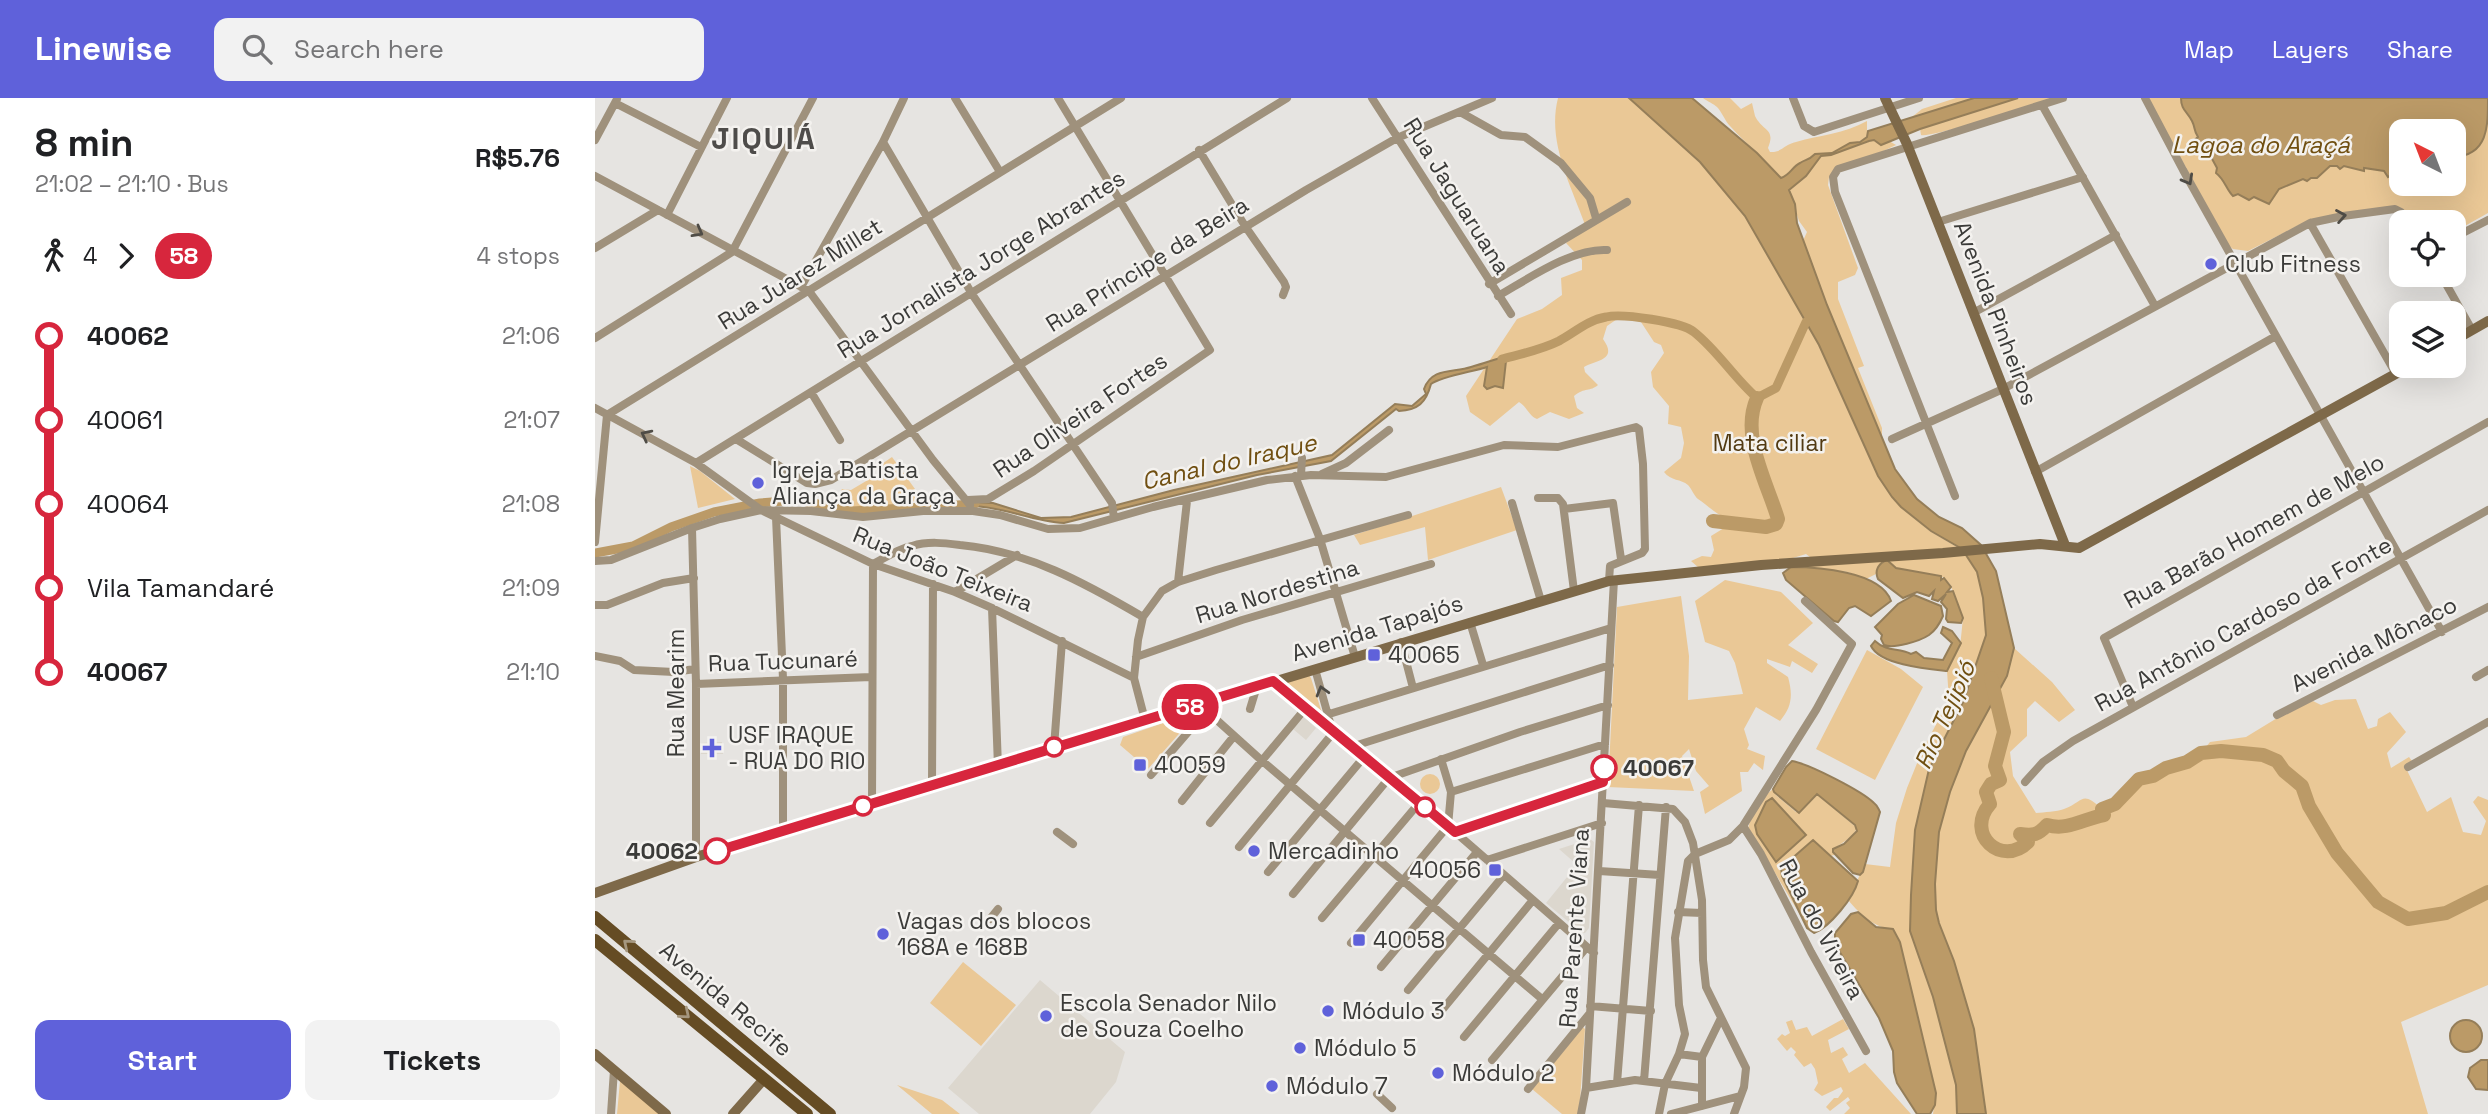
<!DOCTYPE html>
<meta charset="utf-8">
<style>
:root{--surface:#fff;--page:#f2f2f2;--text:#202124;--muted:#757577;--accent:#5f61da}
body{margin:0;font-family:"Space Grotesk",sans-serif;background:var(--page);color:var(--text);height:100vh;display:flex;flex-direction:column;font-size:26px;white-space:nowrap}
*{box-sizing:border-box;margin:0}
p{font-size:23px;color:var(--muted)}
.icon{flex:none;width:38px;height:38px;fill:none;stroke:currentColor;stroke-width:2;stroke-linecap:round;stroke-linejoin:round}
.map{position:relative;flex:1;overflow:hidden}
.panel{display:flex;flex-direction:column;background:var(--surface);width:595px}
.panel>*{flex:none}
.badge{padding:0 14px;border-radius:23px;font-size:24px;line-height:46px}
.needle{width:46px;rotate:318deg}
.tools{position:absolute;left:1794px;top:21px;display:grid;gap:14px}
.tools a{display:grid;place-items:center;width:77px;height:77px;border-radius:14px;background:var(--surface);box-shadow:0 7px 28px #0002;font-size:35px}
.map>.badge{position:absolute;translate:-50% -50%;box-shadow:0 0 0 4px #fff}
.legs{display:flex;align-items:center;gap:10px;height:77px;padding:0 35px;font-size:23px}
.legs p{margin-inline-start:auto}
.overview{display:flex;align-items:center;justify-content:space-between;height:119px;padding:0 35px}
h1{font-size:38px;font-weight:700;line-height:52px}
.cta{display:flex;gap:14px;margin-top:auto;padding:14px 35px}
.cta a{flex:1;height:80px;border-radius:14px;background:var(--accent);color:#fff;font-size:28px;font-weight:700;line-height:80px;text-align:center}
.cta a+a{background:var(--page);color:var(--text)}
ul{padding:0 35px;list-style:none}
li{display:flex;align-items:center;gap:24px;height:84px;font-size:26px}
li i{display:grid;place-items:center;width:10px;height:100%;margin:0 9px;background:currentColor}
li i::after{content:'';width:18px;height:18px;margin:-9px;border:5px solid;border-radius:50%;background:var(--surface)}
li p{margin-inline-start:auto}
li:first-child i{background:linear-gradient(#0000 50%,currentColor 0)}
li:last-child i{background:linear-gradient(currentColor 50%,#0000 0)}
header{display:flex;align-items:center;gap:42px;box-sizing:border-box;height:98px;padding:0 35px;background:var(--accent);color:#fff}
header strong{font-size:33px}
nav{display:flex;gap:38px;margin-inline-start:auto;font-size:24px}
.search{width:490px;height:63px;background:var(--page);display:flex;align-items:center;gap:18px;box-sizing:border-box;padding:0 24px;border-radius:14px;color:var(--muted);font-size:26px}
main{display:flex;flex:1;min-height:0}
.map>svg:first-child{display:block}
.built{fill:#dcd7ce}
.green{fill:#eac896;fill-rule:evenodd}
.water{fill:#bb9a67;stroke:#957e59;stroke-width:2}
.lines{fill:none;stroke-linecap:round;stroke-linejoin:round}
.canal{stroke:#bb9a67;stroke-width:9}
.river{stroke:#bb9a67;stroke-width:14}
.street{stroke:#9f917c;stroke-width:8}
.secondary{stroke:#7e6949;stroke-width:10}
.primary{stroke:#654c24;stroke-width:12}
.oneway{stroke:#4f4c46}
.oneway2{stroke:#a5977f}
.line-1-casing{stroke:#fff;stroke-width:16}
.line-1{stroke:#d7263d;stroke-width:10}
.poi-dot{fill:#5f61da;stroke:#f4f2ef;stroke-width:2.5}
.stop-1-dot{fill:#fff;stroke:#d7263d;stroke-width:3.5}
.labels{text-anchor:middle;stroke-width:5;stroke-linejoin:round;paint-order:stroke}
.street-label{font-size:23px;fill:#3b3b39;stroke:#f4f2ef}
.poi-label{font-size:23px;fill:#3b3b39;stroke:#f4f2ef;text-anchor:start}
.park-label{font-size:23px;fill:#523a12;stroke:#f4f2ef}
.stop-label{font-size:23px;font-weight:bold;fill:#3b3b39;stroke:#f4f2ef;text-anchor:start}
.water-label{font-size:24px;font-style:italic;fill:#704f11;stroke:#f4f2ef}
.district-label{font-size:30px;font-weight:bold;letter-spacing:2px;fill:#4e4c4a;stroke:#f4f2ef}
</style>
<header>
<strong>Linewise</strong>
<div class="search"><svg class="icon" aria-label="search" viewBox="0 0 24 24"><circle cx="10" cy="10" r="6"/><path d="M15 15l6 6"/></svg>Search here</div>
<nav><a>Map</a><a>Layers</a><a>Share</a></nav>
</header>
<main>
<section class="panel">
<div class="overview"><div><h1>8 min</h1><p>21:02 – 21:10 · Bus</p></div><b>R$5.76</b></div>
<div class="legs"><svg class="icon" aria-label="walk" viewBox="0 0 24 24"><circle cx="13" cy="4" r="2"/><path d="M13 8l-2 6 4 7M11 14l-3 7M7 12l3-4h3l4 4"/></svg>4<svg class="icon" aria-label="forward" viewBox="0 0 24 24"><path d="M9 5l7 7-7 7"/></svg><b class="badge" style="background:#d7263d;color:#fff">58</b><p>4 stops</p></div>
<ul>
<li><i style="color:#d7263d"></i><b>40062</b><p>21:06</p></li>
<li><i style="color:#d7263d"></i><span>40061</span><p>21:07</p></li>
<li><i style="color:#d7263d"></i><span>40064</span><p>21:08</p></li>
<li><i style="color:#d7263d"></i><span>Vila Tamandaré</span><p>21:09</p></li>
<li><i style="color:#d7263d"></i><b>40067</b><p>21:10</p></li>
</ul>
<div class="cta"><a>Start</a><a>Tickets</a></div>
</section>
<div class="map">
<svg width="1893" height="1016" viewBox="0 0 1893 1016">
<rect width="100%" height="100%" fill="#e6e4e1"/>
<path class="built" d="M709,619L721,630L711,642L698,631Z
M127,644L128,656H106V645Z
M995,741L999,744L994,830L990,835H987L951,805L981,768L980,765L964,751Z
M445,882L530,954L521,984L495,1016H384L353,990Z"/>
<path class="green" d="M963,0H1034L1105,64L1150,118L1224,247L1283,378L1297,399L1306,409L1335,433L1367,452L1382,474L1388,500L1391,537L1368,604L1334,671L1320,732L1316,797L1315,833L1338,899L1361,987L1362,1016H1338L1341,995L1305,843L1298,831C1279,830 1266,817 1253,802L1270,766L1295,769L1301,725L1312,690L1327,653L1354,602L1352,573L1365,549L1368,520L1355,486L1349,480L1343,477L1301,470L1292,462L1281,476L1271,481L1253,474L1215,469V459L1211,456L1198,460L1104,470L1096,463L1107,458L1116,459L1119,452L1116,438L1129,430L1131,420C1121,416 1112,407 1103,401C1099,398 1097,391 1093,387C1086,381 1076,383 1069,374L1086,360L1089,345L1086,329L1073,326L1074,308L1058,289L1056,274L1069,255L1066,247L1059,244L1044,221L1025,219L1012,228L1008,241C1023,262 1002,262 989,269L990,274L1003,287C995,294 990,289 979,298L982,310L989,315L974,321L955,314L942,321C934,318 932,309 924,304L895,328L875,314L871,298L922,221L947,211L967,197L966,180L987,172V162L971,145L988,132L989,124C975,85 952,43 963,0Z
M1108,0H1135L1146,11L1157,5C1158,9 1159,14 1160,18C1168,34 1181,30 1173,50L1175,54C1186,55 1190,46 1201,44C1225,37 1249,36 1272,23V38C1264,46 1246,51 1236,55C1230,57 1224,54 1218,58C1209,63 1195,77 1185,80C1171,62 1152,47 1135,28C1130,23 1127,14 1122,9C1119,6 1112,3 1108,0Z
M1361,0H1379L1317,19L1327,11Z
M1423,0H1460C1439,6 1338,40 1326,37L1325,31Z
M1553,0H1893V115L1859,134L1858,124H1819L1811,113L1804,109L1712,123L1653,153L1638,151L1633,147ZM1806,33H1858V86H1806Z
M1279,42L1286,47L1294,43L1301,47L1234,79L1233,87L1263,170L1260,177L1243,184V201L1269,268L1263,270L1287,330V337H1283L1207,145L1212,134L1204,123L1194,92L1225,58L1236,57Z
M297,359L320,391L317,393L322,403C294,406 270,414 242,406V399L247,391L256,392L283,376L281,370Z
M95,368L105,373L140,401L103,410Z
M906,389L922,432L833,462L830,429L765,447L759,437Z
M1130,482L1186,494L1218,525L1193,547L1223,566L1217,575L1197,563L1195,569L1172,561V565L1193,579C1198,597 1197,609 1185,623L1161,609L1149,631L1154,647L1152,651L1170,658L1168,672L1159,665L1153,674H1145L1147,693L1110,716L1105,694L1114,688L1101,673L1094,651L1087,658L1099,693L1013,689L1022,509L1086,498L1094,558L1093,602L1148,596L1140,565L1134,553L1110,544L1100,503Z
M1419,550L1457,584L1480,612L1464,624L1440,603L1432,611V638L1415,654L1418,678L1441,715C1450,714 1461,714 1469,711C1490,703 1486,692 1507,711L1520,706L1544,681L1558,678L1571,670L1592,664L1606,655L1615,644L1651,639L1692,614L1718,603L1726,607L1740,602L1761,601L1773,631L1782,628L1783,621L1795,614L1811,634L1792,655L1796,670L1814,659L1817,663L1810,668L1832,714L1856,699L1868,734L1886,737L1891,723L1878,704L1883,698L1893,702V887L1806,924L1833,1016H1391L1379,931L1359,863L1344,825L1341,812L1340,786L1344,734L1355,694L1371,653L1412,578Z
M1272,552L1306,571L1328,589L1280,682L1221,651Z
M713,576L716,580L727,615L721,616L688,587L690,583Z
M605,612L553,671L525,647L528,639Z
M825 686a10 10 0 1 1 20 0a10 10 0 1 1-20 0Z
M1178,691L1181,697L1201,714L1207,712L1222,696L1262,730C1256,743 1244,744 1238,754L1240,757L1234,758L1220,743L1203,807L1210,825L1153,730C1157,716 1166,699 1178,691Z
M368,864L421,907L386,948L335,905Z
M1248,921L1254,931L1233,942L1236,955L1248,949L1253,957L1247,961L1254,975L1270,965L1316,1016H1249L1255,1010L1251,1005L1255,1002L1253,999L1235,1013L1231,1009L1239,1000H1243L1248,993L1246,989L1227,998L1219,992L1223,985L1220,971L1216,965L1209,969L1199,957L1201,954L1196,949L1192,953L1182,941L1187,936L1190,938L1195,935L1191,924L1197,922L1201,932L1212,929L1217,938Z
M988,929L990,931L984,1016H967L937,991Z
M25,983L65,1016H22Z
M302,987L347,1002L365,1016H337Z"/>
<path class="water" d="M1034,0H1097L1162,55L1186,80C1195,77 1197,69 1205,65C1211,61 1213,63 1220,56L1237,55L1255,45L1265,44L1272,39L1273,33L1379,0H1423L1325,31L1286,47L1279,42L1274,43L1236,57L1226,58L1211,78L1194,92L1200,106L1202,125L1232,207L1300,371L1322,401L1344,419L1367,430L1386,447L1401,473L1419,550L1412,578L1371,653L1355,694L1344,734L1340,786L1341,812L1344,825L1359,863L1379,931L1391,1016H1362L1361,987L1338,899L1315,833L1316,797L1320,732L1334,671L1368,604L1391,537L1388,500L1382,474L1367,451L1336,433L1306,409L1297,399L1283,378L1224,247L1150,118L1105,64Z
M1586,0H1893C1893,29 1893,57 1859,59L1858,33H1806V70L1793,79L1789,73L1769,70V73L1749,68L1745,71L1742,68H1735L1722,80H1716L1712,83L1708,81L1684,91L1674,106L1659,99L1654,102L1643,96L1638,98C1631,91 1630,82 1621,75L1622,70L1610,48L1601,46L1598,43L1603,39C1598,31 1601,31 1597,23C1592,13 1586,12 1586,0Z
M918,256V261L911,263L908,290L900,288L892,291L889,288L892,269C877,274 847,278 836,286C831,305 823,312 804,313L801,311L736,363L662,377L469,425C437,423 409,409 378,408V404L398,405L446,420L476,419L579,392L737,357L800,306L817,308L831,296L829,291C837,269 858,275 876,269C890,265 904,260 918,256Z
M1292,462L1301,470L1346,478V482L1349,480L1356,489L1352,494L1358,493L1368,520L1366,525L1353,524L1351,521L1352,511L1346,504L1351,496L1343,503L1337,501L1339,493L1334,498L1322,494L1308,500L1283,481C1279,472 1284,465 1292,462Z
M1196,469C1221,469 1286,473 1296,503L1276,518L1260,508L1254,510L1243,524L1239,523L1191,482L1188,475Z
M1319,497L1346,508L1348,518C1345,525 1341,532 1334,537C1325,543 1299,551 1289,547L1286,541L1287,537L1280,529L1303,506Z
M1348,529L1357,533L1366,545L1352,573C1333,571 1285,567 1276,548L1280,543C1293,555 1303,549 1316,556L1321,554L1329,560L1348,562L1357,545L1346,535Z
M1197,663C1214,666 1267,693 1279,705C1283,708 1283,710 1285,714L1268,774L1265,777L1258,775L1238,754V751L1249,746L1262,733L1260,727L1222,696L1204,715L1179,694L1178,691L1191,669Z
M1177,700L1211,737L1181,764L1162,736L1160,727L1171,704Z
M1218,742L1263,783C1259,799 1235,829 1219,835L1212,830L1187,778L1186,770Z
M1263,814L1281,829L1298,831L1305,844L1341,995L1340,1007L1335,1016H1322L1302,985L1299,974L1298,953L1284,920L1240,846V835L1256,816Z
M1855 938a16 16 0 1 1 32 0a16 16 0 1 1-32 0Z
M1886,962H1893V992L1881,991L1873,979L1875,970Z"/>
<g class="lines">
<path class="canal" d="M907,261C926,256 946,252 964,243C979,235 993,222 1011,219C1027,215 1087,224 1099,234C1123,253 1139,280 1162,300L1181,290L1211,224
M0,455L38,448L76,429L119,414L165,405L203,402L257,413L380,406"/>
<path class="river" d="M1118,423L1171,429L1181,426L1183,421C1172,384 1145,338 1162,300
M1396,580L1409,634L1400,668L1405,682L1396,686L1391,694L1395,706C1369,736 1407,770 1433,744L1425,736C1438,738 1443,737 1452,727C1473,733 1488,721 1509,717L1507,711L1520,706L1544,681L1558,678L1571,670L1592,664L1606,655L1626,653L1668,657L1682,663L1689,673L1707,688L1714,708L1742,755L1783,804L1813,821L1851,815L1893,794"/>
<path class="street" d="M360,0L405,74
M777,0L916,216
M1198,0L1209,28L1219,34L1324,0
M1550,0L1588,72L1847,534
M20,5L106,49
M1447,7L1560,208
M865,14L906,37L930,39L966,65L995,100L1001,120
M0,42L22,1
M288,44L377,196L517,405L519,420
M604,52L650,128L689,184L691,189L688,197
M0,78L214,193L338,362L375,407
M72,117L132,0
M1343,124L1488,79
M1715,125L1801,276
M1858,140L1893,122
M0,150L63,112
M1846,177L1877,232
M894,186L1032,104
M206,189L288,44L309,0
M903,198C933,181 977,150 1012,152
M1378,215L1521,137
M0,240L137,154L218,0
M216,294L245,342
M0,310L101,365L166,412L278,466L360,494L397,510L539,580
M141,341L212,385L220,386L236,382L711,92L802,40L897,0
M1297,341L1408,291L1715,125L1748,118L1800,111L1806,114L1813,124
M101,365L692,0
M1440,374L1681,238
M727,376L751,365L794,332
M706,377L707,360
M700,378L725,441L760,559
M1360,398L1240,94L1238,79L1243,71L1468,0
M943,400H963L968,406L979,493
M373,402L393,401L439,373L615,252L463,0
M917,405L946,503
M969,411L1018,405L1026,461
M181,419L188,581V733
M97,430L101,586V759
M0,444L12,317L526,0
M0,463L16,462L97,430L125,421L166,412L216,413L268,419L328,413H378L405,417L453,431L485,430L558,409L672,382L716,377L791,379L909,347L963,349L1041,329L1044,331L1048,366L1050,451L1047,455L1015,468L1014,483
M583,484L592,403
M360,494L422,457
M0,507H12L68,485L99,480
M397,510L403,668
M875,524L888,567
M806,544L818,590
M0,558L25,563L39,572L79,574L100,571
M541,559L647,522L836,466
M720,571L738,635
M1881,579L1893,572
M678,583L860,734L999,855
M101,586L276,579
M604,606L665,661L947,901
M1538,609L1509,540L1893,324
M655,611L662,588
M1682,617L1893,509
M721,620L1016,530
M550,622L539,580L543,542L548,519L567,493L583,484L621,472L813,417
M459,649L467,543
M756,649L1015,567
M1813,669L1893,624
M556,677L607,618
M1430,684L1448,664L1478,643L1893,412
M337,687L338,486
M856,694L1010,646
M587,703L639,638
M277,705L278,466C291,459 303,451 317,448C333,443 349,445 365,447C432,453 490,485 548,519
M1008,705L1078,711L1090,724L1098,745L1107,802L1108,862L1111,889L1151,970L1149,989L1139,1016
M615,725L710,611
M1148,728L1166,756L1216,854L1271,953
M462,734L478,746
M860,734L1008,684
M644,749L738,635
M892,762L1007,725
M1004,773L1065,777
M673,774L769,659
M698,796L794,680L925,634L1013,607
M1083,814L1107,815
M727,820L824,705
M395,821L403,811
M756,845L853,728L856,694L846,661
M786,869L882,754
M813,892L909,777
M995,908L1056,913
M843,917L938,802
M869,939L964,825
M1084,956L1107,959
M897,962L992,849
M1049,983L1071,709
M1022,985L1044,707
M991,990L1040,982L1106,990
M933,991L995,915
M782,996L797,1010
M1107,1008V959L1126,920
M16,1016L19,972
M986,1016L991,990L1019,482
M1064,1016L1070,986L1084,956L1090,936L1084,907L1080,840L1093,763L1100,756L1134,742L1148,728L1221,612L1257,546L1210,503
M1076,1016L1145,998"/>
<path class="secondary" d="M1290,0L1312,46L1470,447
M1858,243L1893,223
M0,795L101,759L316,693L1014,483L1166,467L1348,455L1445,446L1484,450L1815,268
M0,956L71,1016
M138,1016L169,981"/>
<path class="primary" d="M0,819L235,1016
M0,842L212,1016"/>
</g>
<defs><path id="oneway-chevron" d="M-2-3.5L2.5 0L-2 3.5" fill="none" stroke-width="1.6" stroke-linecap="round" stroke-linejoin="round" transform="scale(1.75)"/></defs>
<g class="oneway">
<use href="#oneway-chevron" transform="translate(1593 82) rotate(61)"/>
<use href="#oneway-chevron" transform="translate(1746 118) rotate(-10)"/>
<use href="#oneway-chevron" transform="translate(103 134) rotate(29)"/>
<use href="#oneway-chevron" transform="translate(51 337) rotate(-153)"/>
<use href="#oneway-chevron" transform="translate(727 593) rotate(-106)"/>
</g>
<g class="oneway2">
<use href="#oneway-chevron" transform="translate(33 846) rotate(-140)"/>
<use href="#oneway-chevron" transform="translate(90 916) rotate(40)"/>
</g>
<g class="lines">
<defs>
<path id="line-1" d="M122,753L678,583L860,734L1008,684L1009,670"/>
</defs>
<use href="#line-1" class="line-1-casing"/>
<use href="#line-1" class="line-1"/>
</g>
<g class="poi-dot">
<circle cx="1616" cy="166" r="7"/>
<circle cx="163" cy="385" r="7"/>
<rect x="772" y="550" width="14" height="14" rx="3.5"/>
<path d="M113.5 639.5h7v7h7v7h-7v7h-7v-7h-7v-7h7z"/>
<rect x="538" y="660" width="14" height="14" rx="3.5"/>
<circle cx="659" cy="753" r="7"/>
<rect x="893" y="765" width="14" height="14" rx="3.5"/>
<circle cx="288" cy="836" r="7"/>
<rect x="757" y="835" width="14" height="14" rx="3.5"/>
<circle cx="733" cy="913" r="7"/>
<circle cx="451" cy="918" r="7"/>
<circle cx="705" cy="950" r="7"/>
<circle cx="843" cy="975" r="7"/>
<circle cx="677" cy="988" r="7"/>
</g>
<g class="stop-1-dot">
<circle cx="459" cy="649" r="9"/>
<circle cx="1009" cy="670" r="12"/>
<circle cx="268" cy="708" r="9"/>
<circle cx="830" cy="709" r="9"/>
<circle cx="122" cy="753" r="12"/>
</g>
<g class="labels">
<g class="street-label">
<text transform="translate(862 98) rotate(58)" y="8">Rua Jaguaruana</text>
<text transform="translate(386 166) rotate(-32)" y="8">Rua Jornalista Jorge Abrantes</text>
<text transform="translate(552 166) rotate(-32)" y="8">Rua Príncipe da Beira</text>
<text transform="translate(205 176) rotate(-32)" y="8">Rua Juarez Millet</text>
<text transform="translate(1401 215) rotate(69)" y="8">Avenida Pinheiros</text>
<text transform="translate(485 317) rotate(-34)" y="8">Rua Oliveira Fortes</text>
<text transform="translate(1659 433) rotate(-29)" y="8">Rua Barão Homem de Melo</text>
<text transform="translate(348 471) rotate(22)" y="8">Rua João Teixeira</text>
<text transform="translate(682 493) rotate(-17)" y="8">Rua Nordestina</text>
<text transform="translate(1648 526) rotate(-29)" y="8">Rua Antônio Cardoso da Fonte</text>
<text transform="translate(782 530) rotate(-17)" y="8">Avenida Tapajós</text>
<text transform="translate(1779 546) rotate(-27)" y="8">Avenida Mônaco</text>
<text transform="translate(188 563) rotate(-2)" y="8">Rua Tucunaré</text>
<text transform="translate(81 595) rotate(-90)" y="8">Rua Mearim</text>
<text transform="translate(979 830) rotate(-86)" y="8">Rua Parente Viana</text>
<text transform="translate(1227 831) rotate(62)" y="8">Rua do Viveira</text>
<text transform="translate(131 901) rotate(40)" y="8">Avenida Recife</text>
</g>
<g class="poi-label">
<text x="1630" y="174">Club Fitness</text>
<text x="177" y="380">Igreja Batista<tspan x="177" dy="26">Aliança da Graça</tspan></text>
<text x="793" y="565">40065</text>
<text x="133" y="645">USF IRAQUE<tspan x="133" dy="26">- RUA DO RIO</tspan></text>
<text x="559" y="675">40059</text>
<text x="673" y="761">Mercadinho</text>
<text x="886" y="780" text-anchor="end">40056</text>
<text x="302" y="831">Vagas dos blocos<tspan x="302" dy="26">168A e 168B</tspan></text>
<text x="778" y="850">40058</text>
<text x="465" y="913">Escola Senador Nilo<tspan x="465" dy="26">de Souza Coelho</tspan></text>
<text x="747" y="921">Módulo 3</text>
<text x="719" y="958">Módulo 5</text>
<text x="857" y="983">Módulo 2</text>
<text x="691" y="996">Módulo 7</text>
</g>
<g class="park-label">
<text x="1175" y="353">Mata ciliar</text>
</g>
<g class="stop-label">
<text x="1028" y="678">40067</text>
<text x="103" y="761" text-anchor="end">40062</text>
</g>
<g class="water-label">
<text x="1666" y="55">Lagoa do Araçá</text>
<text transform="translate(634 364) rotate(-13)" y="8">Canal do Iraque</text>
<text transform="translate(1350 617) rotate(-66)" y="8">Rio Tejipió</text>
</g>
<g class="district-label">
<text x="169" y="51">JIQUIÁ</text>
</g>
</g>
</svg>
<div class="tools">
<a><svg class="needle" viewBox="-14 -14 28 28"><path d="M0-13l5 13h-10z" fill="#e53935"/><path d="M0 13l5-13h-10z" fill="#757577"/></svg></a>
<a><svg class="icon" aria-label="locate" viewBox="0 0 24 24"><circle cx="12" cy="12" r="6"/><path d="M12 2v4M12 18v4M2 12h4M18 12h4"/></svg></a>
<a><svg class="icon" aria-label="layers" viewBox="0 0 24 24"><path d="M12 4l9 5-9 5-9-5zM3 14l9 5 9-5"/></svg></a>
</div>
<b class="badge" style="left:595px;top:609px;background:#d7263d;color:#fff">58</b>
</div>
</main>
